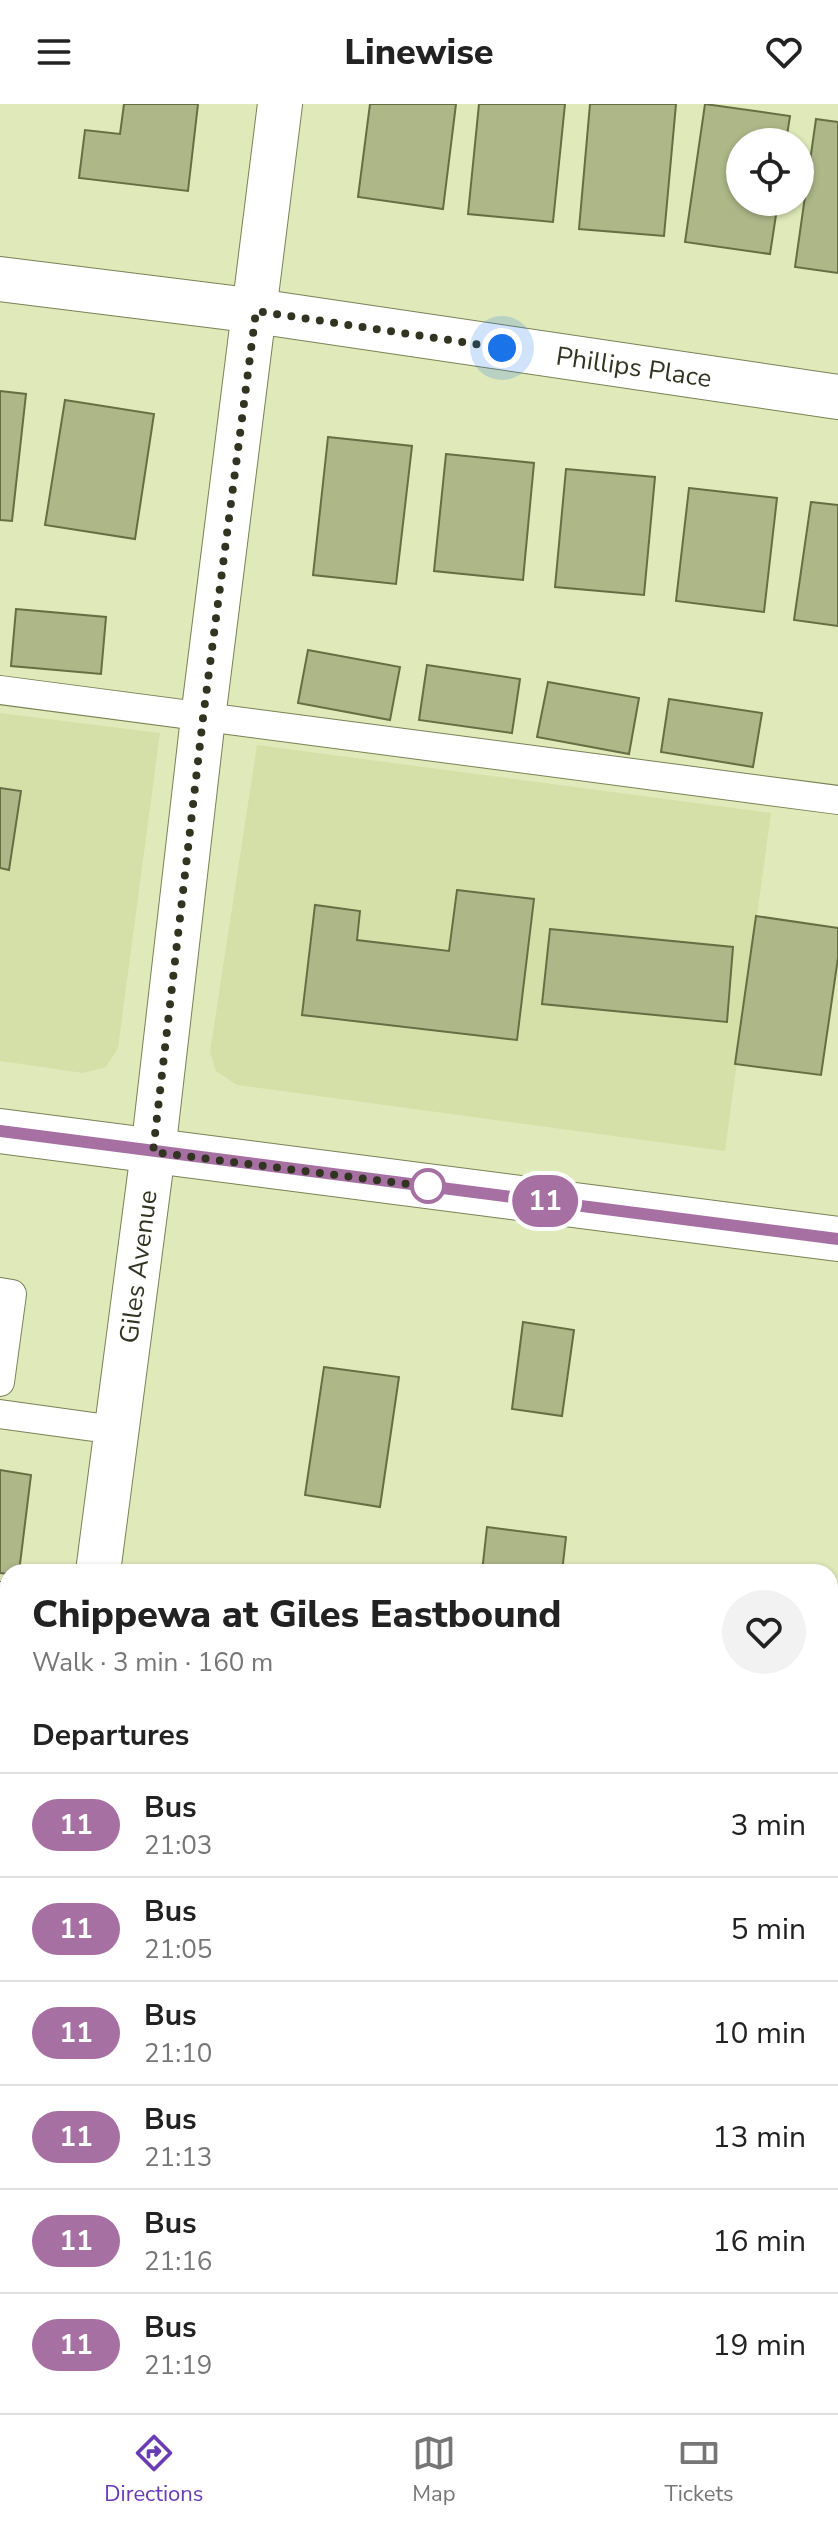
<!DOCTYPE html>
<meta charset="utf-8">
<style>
:root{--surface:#fff;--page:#f2f2f2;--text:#222;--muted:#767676;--line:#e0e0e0;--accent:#6a3cb4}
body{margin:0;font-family:"Nunito Sans",sans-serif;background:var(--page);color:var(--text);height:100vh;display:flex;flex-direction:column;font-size:30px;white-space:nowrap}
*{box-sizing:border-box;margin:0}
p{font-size:26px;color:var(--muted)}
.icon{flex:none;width:44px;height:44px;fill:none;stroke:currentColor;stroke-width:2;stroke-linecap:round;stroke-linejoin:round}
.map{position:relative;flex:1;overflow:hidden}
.side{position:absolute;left:0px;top:1460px;width:838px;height:850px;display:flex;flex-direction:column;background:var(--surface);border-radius:24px 24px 0 0;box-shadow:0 2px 6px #0004}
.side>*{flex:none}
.badge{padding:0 16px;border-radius:26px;font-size:28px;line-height:52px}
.controls{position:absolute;left:726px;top:24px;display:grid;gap:16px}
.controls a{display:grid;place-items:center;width:88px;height:88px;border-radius:50%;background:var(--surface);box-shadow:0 2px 6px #0004;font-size:40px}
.you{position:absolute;width:40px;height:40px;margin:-20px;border:6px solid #fff;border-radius:50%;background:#1a73e8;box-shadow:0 0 0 12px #1a73e833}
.map>.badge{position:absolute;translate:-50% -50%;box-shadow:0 0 0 4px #fff}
h2{padding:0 32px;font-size:30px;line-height:72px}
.round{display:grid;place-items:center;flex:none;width:84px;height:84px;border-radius:42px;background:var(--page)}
.head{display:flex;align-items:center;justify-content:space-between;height:136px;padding:0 32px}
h1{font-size:38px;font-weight:800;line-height:60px}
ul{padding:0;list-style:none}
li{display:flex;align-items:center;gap:24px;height:104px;padding:0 32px;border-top:2px solid var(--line)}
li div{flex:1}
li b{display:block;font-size:30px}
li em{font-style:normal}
li .badge{min-width:88px;font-weight:700;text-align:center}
header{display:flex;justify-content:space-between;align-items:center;height:104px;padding:0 32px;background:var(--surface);font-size:36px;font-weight:800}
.dock{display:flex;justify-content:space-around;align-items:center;height:112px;border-top:2px solid var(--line);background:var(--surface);font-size:22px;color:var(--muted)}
.dock a{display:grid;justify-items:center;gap:4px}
.dock .on{color:var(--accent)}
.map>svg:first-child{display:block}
.built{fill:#d5e0a8}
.building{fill:#aeb788;stroke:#676e43;stroke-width:2}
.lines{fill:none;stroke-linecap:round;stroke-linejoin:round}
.lane-casing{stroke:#7a8155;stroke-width:30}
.street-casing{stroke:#7a8155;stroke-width:46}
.secondary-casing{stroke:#7a8155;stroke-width:46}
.lane{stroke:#fff;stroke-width:28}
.street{stroke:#fff;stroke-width:44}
.secondary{stroke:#fff;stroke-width:44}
.line-casing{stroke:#fff;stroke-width:18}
.line{stroke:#a670a3;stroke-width:12}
.walk{stroke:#303421;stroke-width:8;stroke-dasharray:0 14.4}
.stop-dot{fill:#fff;stroke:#a670a3;stroke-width:4}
.labels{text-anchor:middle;stroke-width:8;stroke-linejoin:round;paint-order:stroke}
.street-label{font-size:26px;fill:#303421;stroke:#fff}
</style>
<header><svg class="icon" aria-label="menu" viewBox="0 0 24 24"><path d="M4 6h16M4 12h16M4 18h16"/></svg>Linewise<svg class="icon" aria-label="heart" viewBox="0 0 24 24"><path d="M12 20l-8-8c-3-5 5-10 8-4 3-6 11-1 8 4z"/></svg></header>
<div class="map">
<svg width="838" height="2309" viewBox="0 0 838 2309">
<rect width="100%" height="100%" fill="#e0e9b9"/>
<path class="built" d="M0,609L160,629L118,944L106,963L83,969L0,957Z
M257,641L771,709L725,1047L237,981L216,967L210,948Z"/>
<path class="building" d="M124,0H198L188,87L79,74L85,26L120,30Z
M370,0H456L443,105L358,93Z
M479,0H565L553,118L468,110Z
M590,0H676L664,132L579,125Z
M705,0L790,12L786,38H740V98H778L770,150L685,138Z
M816,15L838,18V169L795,163Z
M0,287L26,290L12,417L0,416Z
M65,296L154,310L135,435L45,421Z
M328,333L412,342L396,480L313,471Z
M446,350L534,359L523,476L434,467Z
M566,365L655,373L644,491L555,483Z
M689,384L777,394L764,508L676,497Z
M811,398L838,401V522L794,516Z
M16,505L106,513L101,570L11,562Z
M308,546L400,563L390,616L298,599Z
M427,561L520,575L512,629L419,616Z
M548,578L639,594L629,650L537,633Z
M669,595L762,609L753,663L661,648Z
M0,684L21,687L9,766L0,764Z
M457,786L534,795L517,936L302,911L315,801L360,807L357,836L449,847Z
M756,812L838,824V854L821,971L735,960Z
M550,825L733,843L727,918L542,900Z
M523,1218L574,1226L562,1312L512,1305Z
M324,1263L399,1273L380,1403L305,1391Z
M0,1366L31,1371L19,1468H8V1470L0,1469Z
M487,1423L566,1433L562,1468H482Z
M830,1814L838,1815V1968H830Z
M830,2208L838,2209V2309H793L794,2302H830Z
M393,2302H481V2309H401L392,2308Z
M583,2302H691L690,2309H582Z
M699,2302H769L768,2309H698Z"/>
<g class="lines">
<defs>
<path id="lane" d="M0,586L838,696
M0,1188L12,1190L0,1278
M0,1310L115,1326
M0,1492L8,1493
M830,1605L838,1606"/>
<g id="street">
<path id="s1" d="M0,175L256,207L838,293"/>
<path id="s2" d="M98,1468L153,1048L203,614L280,0"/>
<path d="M0,1997L8,1998"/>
<path d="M830,2105L838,2106"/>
<path d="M0,2268L8,2200"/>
</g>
<path id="secondary" d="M0,1027L838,1135"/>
</defs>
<use href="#lane" class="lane-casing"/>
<use href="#street" class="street-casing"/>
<use href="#secondary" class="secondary-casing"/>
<use href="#lane" class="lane"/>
<use href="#street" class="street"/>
<use href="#secondary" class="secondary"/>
</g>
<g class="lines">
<defs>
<path id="line" d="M0,1027L838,1135"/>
</defs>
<use href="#line" class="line-casing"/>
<use href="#line" class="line"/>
<path class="walk" d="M428,1082L431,1083L153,1048L203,614L256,207L502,244"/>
</g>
<circle class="stop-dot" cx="428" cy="1082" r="16"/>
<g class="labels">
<g class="street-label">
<text dy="9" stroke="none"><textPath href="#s1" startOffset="640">Phillips Place</textPath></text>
<text dy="9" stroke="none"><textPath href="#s2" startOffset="308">Giles Avenue</textPath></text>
</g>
</g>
</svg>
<div class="controls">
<a><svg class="icon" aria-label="locate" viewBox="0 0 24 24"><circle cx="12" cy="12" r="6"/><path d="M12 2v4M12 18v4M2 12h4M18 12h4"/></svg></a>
</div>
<div class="you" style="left:502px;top:244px"></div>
<b class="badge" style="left:545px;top:1097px;background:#a670a3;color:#fff">11</b>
<section class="side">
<div class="head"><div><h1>Chippewa at Giles Eastbound</h1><p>Walk · 3 min · 160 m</p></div><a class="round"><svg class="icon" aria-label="heart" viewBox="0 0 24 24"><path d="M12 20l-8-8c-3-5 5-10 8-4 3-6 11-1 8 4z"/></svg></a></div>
<h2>Departures</h2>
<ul>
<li><span class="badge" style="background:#a670a3;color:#fff">11</span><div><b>Bus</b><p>21:03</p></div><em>3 min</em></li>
<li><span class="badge" style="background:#a670a3;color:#fff">11</span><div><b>Bus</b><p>21:05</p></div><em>5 min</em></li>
<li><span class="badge" style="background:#a670a3;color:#fff">11</span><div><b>Bus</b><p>21:10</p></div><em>10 min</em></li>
<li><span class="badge" style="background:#a670a3;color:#fff">11</span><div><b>Bus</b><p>21:13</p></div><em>13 min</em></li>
<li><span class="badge" style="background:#a670a3;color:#fff">11</span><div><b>Bus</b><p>21:16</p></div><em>16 min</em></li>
<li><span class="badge" style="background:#a670a3;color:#fff">11</span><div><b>Bus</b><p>21:19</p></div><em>19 min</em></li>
</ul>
</section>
</div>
<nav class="dock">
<a class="on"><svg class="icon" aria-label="directions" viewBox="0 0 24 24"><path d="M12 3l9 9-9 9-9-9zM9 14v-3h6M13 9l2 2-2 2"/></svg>Directions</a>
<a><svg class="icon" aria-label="map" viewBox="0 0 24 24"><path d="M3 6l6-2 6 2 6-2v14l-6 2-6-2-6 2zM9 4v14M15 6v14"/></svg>Map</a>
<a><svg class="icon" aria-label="tickets" viewBox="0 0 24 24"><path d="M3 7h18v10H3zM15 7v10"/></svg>Tickets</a>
</nav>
